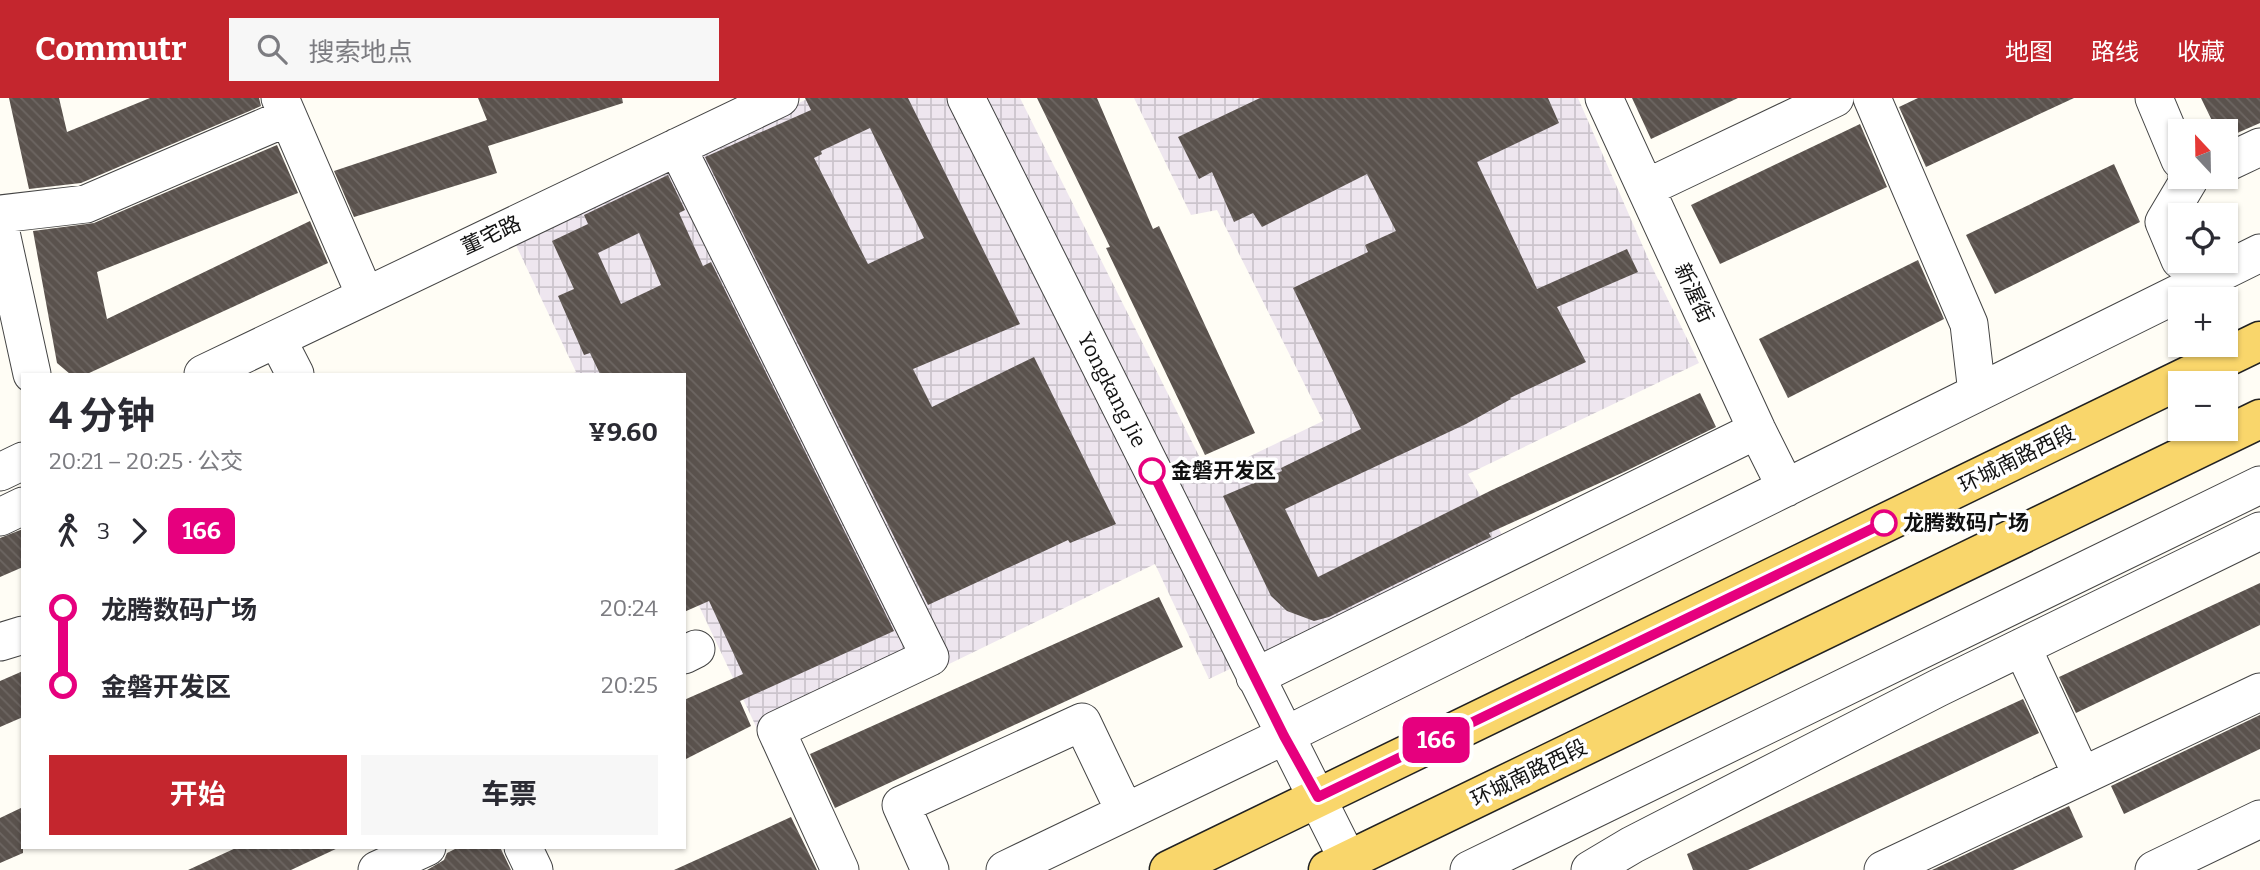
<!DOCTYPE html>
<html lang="zh">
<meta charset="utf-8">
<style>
:root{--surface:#fff;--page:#f7f7f7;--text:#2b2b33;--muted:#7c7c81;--accent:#c4262e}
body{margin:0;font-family:Bitter,"Noto Sans SC",serif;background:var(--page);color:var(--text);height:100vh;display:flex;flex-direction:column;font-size:26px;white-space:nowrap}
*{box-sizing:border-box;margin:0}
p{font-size:23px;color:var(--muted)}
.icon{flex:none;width:38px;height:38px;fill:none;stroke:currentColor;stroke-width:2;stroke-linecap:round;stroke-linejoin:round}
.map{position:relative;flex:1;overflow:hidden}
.panel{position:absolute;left:21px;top:275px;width:665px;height:476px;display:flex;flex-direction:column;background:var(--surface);border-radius:0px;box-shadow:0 2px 5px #0004}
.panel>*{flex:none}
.badge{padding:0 14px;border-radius:10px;font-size:24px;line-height:46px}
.needle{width:46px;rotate:338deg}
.fabs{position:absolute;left:2168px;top:21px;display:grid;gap:14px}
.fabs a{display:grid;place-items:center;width:70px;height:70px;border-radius:0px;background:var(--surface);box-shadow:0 2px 5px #0004;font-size:35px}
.map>.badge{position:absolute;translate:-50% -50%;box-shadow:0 0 0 4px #fff}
.legs{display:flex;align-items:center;gap:10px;height:77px;padding:0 28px;font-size:23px}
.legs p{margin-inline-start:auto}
.head{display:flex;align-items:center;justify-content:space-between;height:119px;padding:0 28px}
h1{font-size:38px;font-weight:700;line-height:52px}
.action{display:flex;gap:14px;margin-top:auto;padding:14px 28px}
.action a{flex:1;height:80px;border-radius:0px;background:var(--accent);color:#fff;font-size:28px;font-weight:700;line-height:80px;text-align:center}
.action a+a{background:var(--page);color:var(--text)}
ul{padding:0 28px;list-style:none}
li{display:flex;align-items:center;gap:24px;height:77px;font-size:26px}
li i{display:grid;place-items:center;width:10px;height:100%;margin:0 9px;background:currentColor}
li i::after{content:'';width:18px;height:18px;margin:-9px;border:5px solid;border-radius:50%;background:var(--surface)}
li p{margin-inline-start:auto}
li:first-child i{background:linear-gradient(#0000 50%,currentColor 0)}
li:last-child i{background:linear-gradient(currentColor 50%,#0000 0)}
header{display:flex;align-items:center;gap:42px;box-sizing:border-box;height:98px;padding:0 35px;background:var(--accent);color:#fff}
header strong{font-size:33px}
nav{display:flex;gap:38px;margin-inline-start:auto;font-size:24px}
.search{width:490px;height:63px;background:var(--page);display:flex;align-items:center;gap:18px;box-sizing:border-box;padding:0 24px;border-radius:0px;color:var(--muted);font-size:26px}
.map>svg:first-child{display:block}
.industrial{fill:url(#industrial-grid)}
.building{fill:url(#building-back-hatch);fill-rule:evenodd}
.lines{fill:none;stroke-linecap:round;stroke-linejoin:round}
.minor-casing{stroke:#444;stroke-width:39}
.major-casing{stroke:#222;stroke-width:41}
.minor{stroke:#fff;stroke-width:37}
.major{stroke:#f9d66b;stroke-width:38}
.line-1-casing{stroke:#fff;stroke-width:16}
.line-1{stroke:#e6007e;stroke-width:10}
.stop-1-dot{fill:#fff;stroke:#e6007e;stroke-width:3.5}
.labels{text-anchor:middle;stroke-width:7;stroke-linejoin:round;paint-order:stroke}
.street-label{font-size:21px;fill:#111;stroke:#fff}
.stop-label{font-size:21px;font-weight:bold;fill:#111;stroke:#fff;text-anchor:start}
</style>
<header>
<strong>Commutr</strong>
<div class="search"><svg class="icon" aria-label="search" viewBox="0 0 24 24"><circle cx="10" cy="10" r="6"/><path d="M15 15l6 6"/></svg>搜索地点</div>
<nav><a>地图</a><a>路线</a><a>收藏</a></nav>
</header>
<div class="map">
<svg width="2260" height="772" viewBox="0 0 2260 772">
<defs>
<pattern id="industrial-grid" width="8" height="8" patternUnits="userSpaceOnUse" patternTransform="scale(1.75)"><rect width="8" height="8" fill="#eee6ef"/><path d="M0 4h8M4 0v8" fill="none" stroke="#cbc4cc"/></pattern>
<pattern id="building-back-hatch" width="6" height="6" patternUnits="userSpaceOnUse" patternTransform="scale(1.75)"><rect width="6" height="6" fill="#5a524d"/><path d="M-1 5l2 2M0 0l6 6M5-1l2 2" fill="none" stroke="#6d6662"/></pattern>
</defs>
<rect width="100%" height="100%" fill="#fffdf5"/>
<path class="industrial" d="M809,0H1020L1209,378L1323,323L1217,112L1191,117L1134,0H1578L1651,167L1699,265L1468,376L1504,440L1209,581L1155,466L768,654L684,476V276H572L576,274L515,145Z"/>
<path class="building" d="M9,0H59L67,34L150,0H259L261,8L81,85L29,91Z
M478,0H622L623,5L488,48L497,75L354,119L334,73L487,22Z
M805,0H908L1020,226L913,271L932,309L1034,259L1116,426L1070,445L1068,442L928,507L705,59L811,12ZM870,30L924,140L868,166L814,60L822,56L821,53Z
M1037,0H1097L1153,131L1159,128L1255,335L1205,357L1106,150L1110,149Z
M1260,0H1548L1559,25L1477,64L1537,191L1627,151L1638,174L1557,209L1586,264L1510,300L1511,301L1466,326L1285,411L1318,479L1492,392L1700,295L1716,329L1624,374L1489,435L1491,439L1329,519L1314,523L1287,513L1271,498L1223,398L1282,373L1281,370L1361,331L1293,190L1368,154L1365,147L1396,133L1367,76L1262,129L1253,115L1234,124L1212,74L1199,81L1178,39Z
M1632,0H1738L1651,41Z
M1918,0H2074L1926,69L1899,9Z
M2201,0H2260V25L2226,40V33H2217Z
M1860,26L1887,89L1720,166L1691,107Z
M277,47L298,95L97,174L107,221L310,123L328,165L87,276H70L57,265L33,133L94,125Z
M2114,66L2140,124L1995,196L1966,137Z
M668,77L685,112L679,115L703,168L711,164L894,533L740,603L751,628L684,662V602L743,576L709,503L684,514V276H600L590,255L584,257L558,198L574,191L552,143L588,126L584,117ZM639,135L661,187L621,206L598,155Z
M1918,162L1944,221L1788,300L1759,241Z
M23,431V469L0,479V440Z
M2260,485V527L2076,615L2059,579Z
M1159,499L1183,549L835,710L810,656Z
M23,573V619L0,629V583Z
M2023,601L2039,635L1748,772H1693L1687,756Z
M2260,617V651L2124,716L2111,688Z
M2069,708L2083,739L2013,772H1932Z
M23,709V755L0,765V720Z
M791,719L817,772H674Z
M238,749H340L291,772H188Z
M459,749H500L511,772H427L444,762L447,755Z"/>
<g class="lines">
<defs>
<path id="minor" d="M280,0L365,197
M966,0L1353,772
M1604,0L1757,332L1786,390
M1872,0L1969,226L1977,295
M2154,0L2180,62
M677,49L930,559L776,632L840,772
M2226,65L2260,49
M1646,90L1835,0
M0,116L86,106L288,19
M0,130L32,276
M2180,162L2164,124L2189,82L2187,79
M277,241L295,276
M203,276L780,0
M0,374L23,363
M0,419L23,408
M0,544L23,537
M2022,549L2082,678
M684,557L696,551
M1255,579L1757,332
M523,749L534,772
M377,772L427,749
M930,772L901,707L1082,624L1125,714
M1005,772L1284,638L2260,155
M1469,772L2260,387
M1590,772L1632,747L1938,590L2260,433
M1883,772L2260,594
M2154,772L2260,721"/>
<path id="major" d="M1169,772L2260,243
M1328,772L2260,321"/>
</defs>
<use href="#minor" class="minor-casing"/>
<use href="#major" class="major-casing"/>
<use href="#minor" class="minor"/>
<use href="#major" class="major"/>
</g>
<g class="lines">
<defs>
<path id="line-1" d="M1152,373L1284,638L1318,699L1884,425"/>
</defs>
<use href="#line-1" class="line-1-casing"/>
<use href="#line-1" class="line-1"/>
</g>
<g class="stop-1-dot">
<circle cx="1152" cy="373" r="12"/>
<circle cx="1884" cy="425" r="12"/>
</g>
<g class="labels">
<g class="street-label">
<text transform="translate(491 137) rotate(-25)" y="7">董宅路</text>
<text transform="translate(1694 195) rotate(65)" y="7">新渥街</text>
<text transform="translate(1112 292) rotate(63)" y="7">Yongkang Jie</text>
<text transform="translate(2017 361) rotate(-26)" y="7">环城南路西段</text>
<text transform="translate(1529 675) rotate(-26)" y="7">环城南路西段</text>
</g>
<g class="stop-label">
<text x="1171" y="380">金磐开发区</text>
<text x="1903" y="432">龙腾数码广场</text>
</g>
</g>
</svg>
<div class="fabs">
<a><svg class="needle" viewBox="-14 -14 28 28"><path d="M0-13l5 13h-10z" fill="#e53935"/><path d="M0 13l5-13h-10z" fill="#7c7c81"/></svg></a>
<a><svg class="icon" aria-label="locate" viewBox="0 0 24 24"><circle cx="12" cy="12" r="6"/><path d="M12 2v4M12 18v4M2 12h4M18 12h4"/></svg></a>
<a>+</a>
<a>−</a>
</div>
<b class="badge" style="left:1436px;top:642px;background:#e6007e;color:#fff">166</b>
<section class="panel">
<div class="head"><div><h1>4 分钟</h1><p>20:21 – 20:25 · 公交</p></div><b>¥9.60</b></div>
<div class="legs"><svg class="icon" aria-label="walk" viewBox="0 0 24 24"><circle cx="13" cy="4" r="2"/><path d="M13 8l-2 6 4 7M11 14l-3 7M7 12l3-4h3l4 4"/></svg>3<svg class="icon" aria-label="forward" viewBox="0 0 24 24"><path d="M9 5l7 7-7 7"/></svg><b class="badge" style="background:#e6007e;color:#fff">166</b></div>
<ul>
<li><i style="color:#e6007e"></i><b>龙腾数码广场</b><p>20:24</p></li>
<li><i style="color:#e6007e"></i><b>金磐开发区</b><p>20:25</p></li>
</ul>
<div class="action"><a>开始</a><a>车票</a></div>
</section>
</div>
